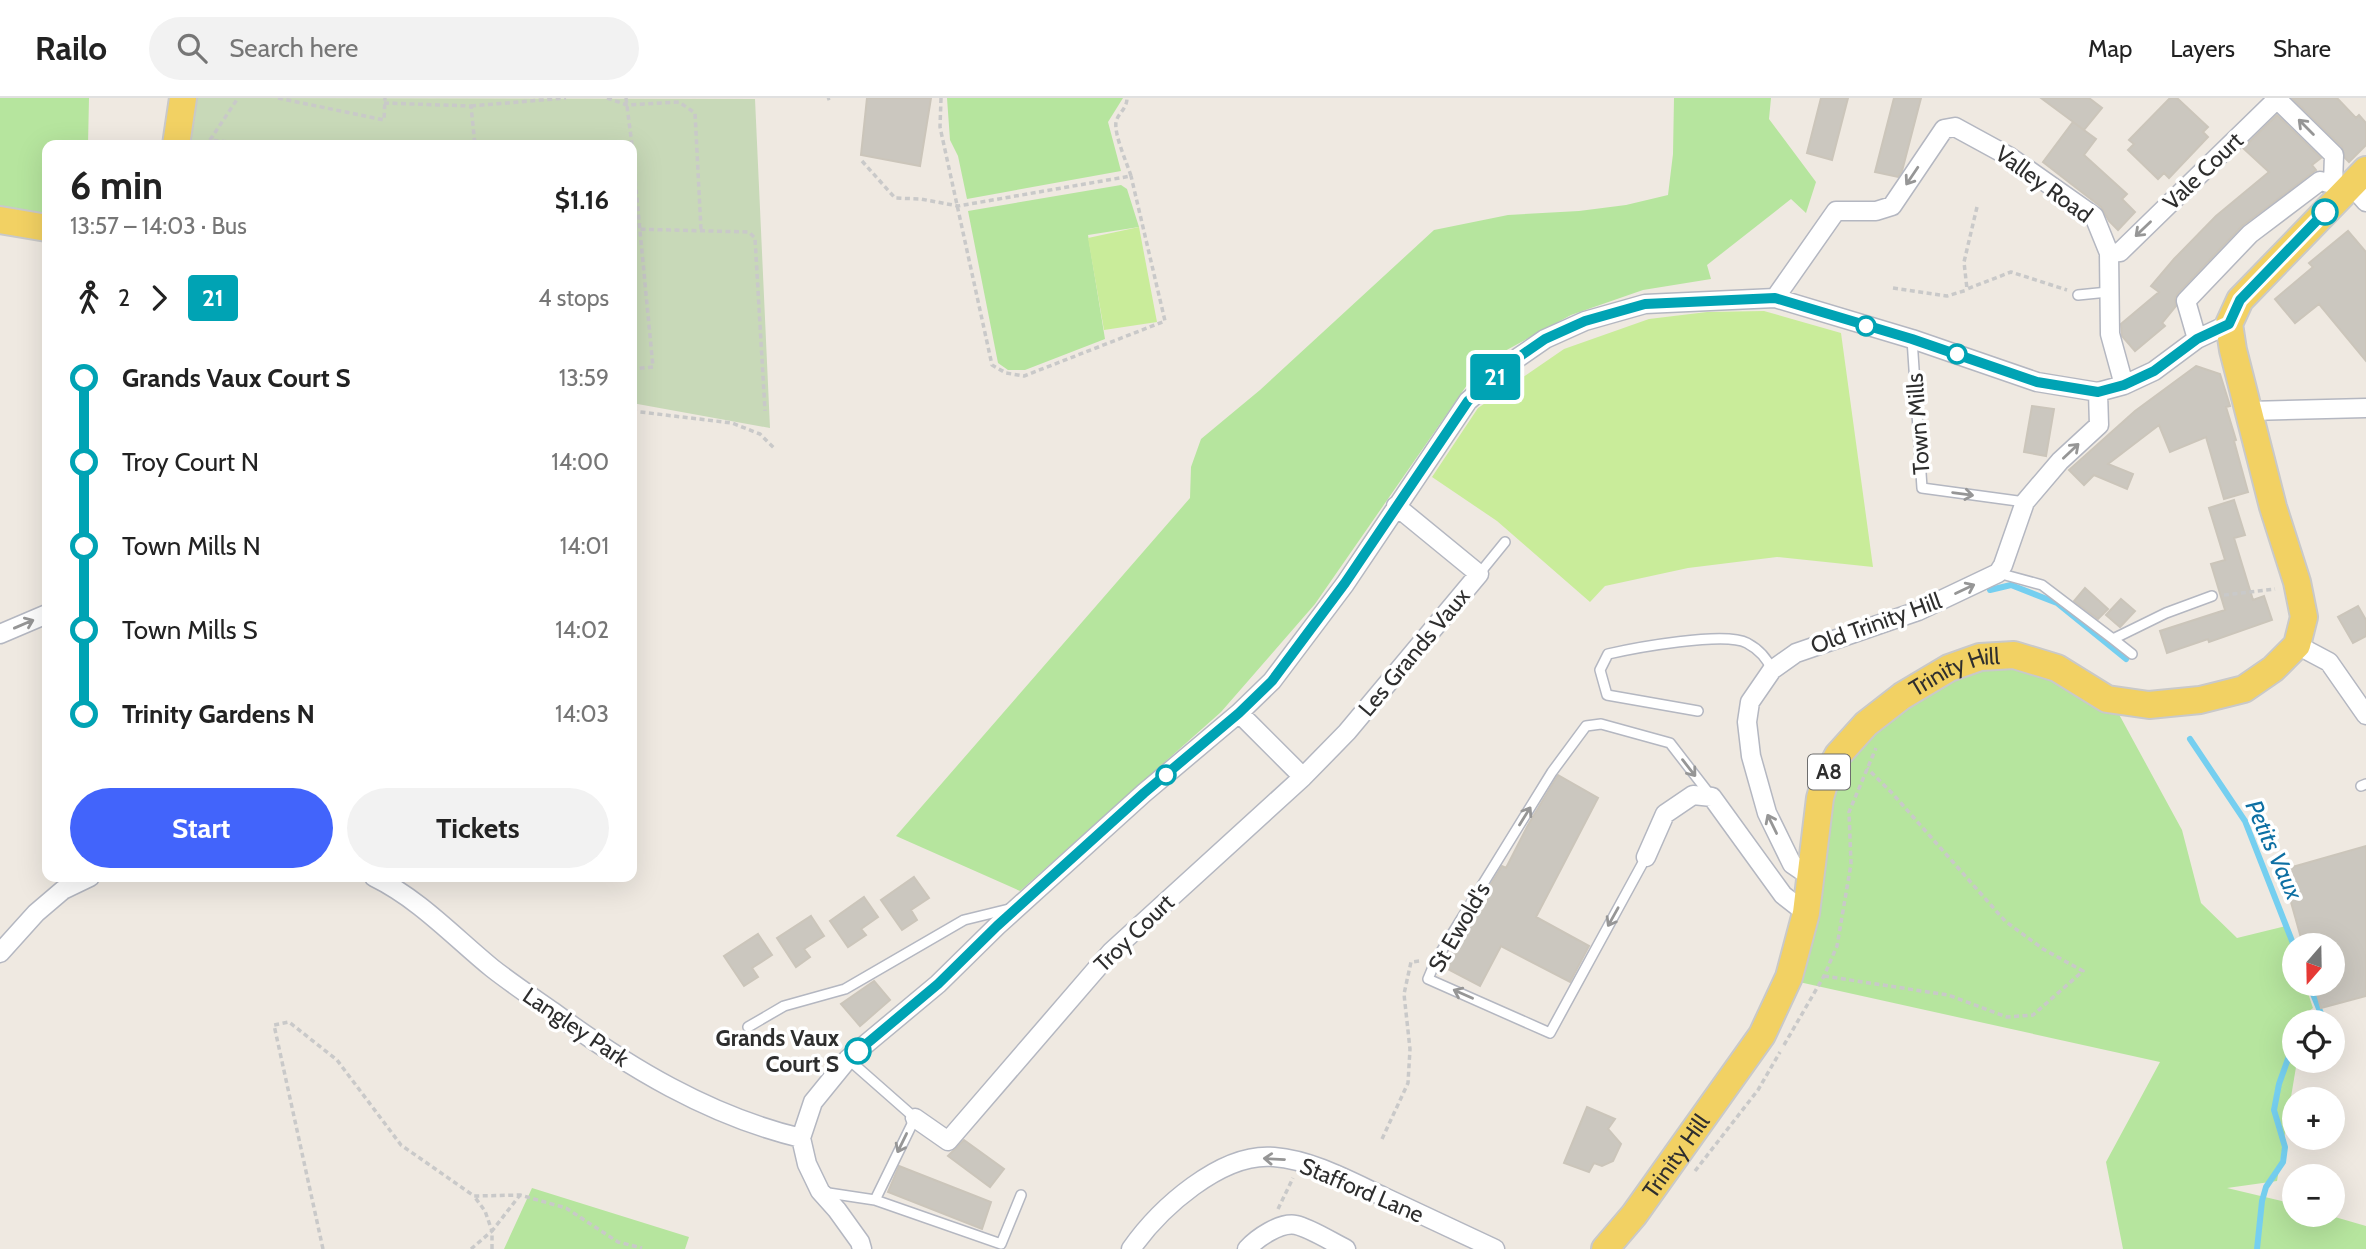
<!DOCTYPE html>
<meta charset="utf-8">
<style>
:root{--surface:#fff;--page:#f2f2f2;--text:#222;--muted:#767676;--line:#e0e0e0;--accent:#4264fb}
body{margin:0;font-family:Cabin,sans-serif;background:var(--page);color:var(--text);height:100vh;display:flex;flex-direction:column;font-size:26px;white-space:nowrap}
*{box-sizing:border-box;margin:0}
p{font-size:23px;color:var(--muted)}
.icon{flex:none;width:38px;height:38px;fill:none;stroke:currentColor;stroke-width:2;stroke-linecap:round;stroke-linejoin:round}
.map{position:relative;flex:1;overflow:hidden}
.details{position:absolute;left:42px;top:42px;width:595px;height:742px;display:flex;flex-direction:column;background:var(--surface);border-radius:14px;box-shadow:0 7px 28px #0002}
.details>*{flex:none}
.badge{padding:0 14px;border-radius:5px;font-size:24px;line-height:46px}
.needle{width:46px;rotate:200deg}
.controls{position:absolute;left:2282px;top:835px;display:grid;gap:14px}
.controls a{display:grid;place-items:center;width:63px;height:63px;border-radius:50%;background:var(--surface);box-shadow:0 7px 28px #0002;font-size:35px}
.map>.badge{position:absolute;translate:-50% -50%;box-shadow:0 0 0 4px #fff}
.legs{display:flex;align-items:center;gap:10px;height:77px;padding:0 28px;font-size:23px}
.legs p{margin-inline-start:auto}
.head{display:flex;align-items:center;justify-content:space-between;height:119px;padding:0 28px}
h1{font-size:38px;font-weight:700;line-height:52px}
.cta{display:flex;gap:14px;margin-top:auto;padding:14px 28px}
.cta a{flex:1;height:80px;border-radius:42px;background:var(--accent);color:#fff;font-size:28px;font-weight:700;line-height:80px;text-align:center}
.cta a+a{background:var(--page);color:var(--text)}
ul{padding:0 28px;list-style:none}
li{display:flex;align-items:center;gap:24px;height:84px;font-size:26px}
li i{display:grid;place-items:center;width:10px;height:100%;margin:0 9px;background:currentColor}
li i::after{content:'';width:18px;height:18px;margin:-9px;border:5px solid;border-radius:50%;background:var(--surface)}
li p{margin-inline-start:auto}
li:first-child i{background:linear-gradient(#0000 50%,currentColor 0)}
li:last-child i{background:linear-gradient(currentColor 50%,#0000 0)}
header{display:flex;align-items:center;gap:42px;box-sizing:border-box;height:98px;padding:0 35px;background:var(--surface);border-bottom:2px solid var(--line)}
header strong{font-size:33px}
nav{display:flex;gap:38px;margin-inline-start:auto;font-size:24px}
.search{width:490px;height:63px;background:var(--page);display:flex;align-items:center;gap:18px;box-sizing:border-box;padding:0 24px;border-radius:38px;color:var(--muted);font-size:26px}
.map>svg:first-child{display:block}
.green{fill:#b6e59e}
.cemetery{fill:#c8d9b8}
.pitch{fill:#c9ec9a}
.lines{fill:none;stroke-linecap:round;stroke-linejoin:round}
.stream{stroke:#75cff0;stroke-width:6}
.building{fill:#cbc7bf;stroke:#cbc5ba;stroke-width:2}
.lane-casing{stroke:#b4b7c1;stroke-width:12}
.street-casing{stroke:#b4b7c1;stroke-width:21}
.primary-casing{stroke:#c9c9c9;stroke-width:30}
.path{stroke:#c9c9c9;stroke-width:3.5;stroke-dasharray:5 3.5;stroke-linecap:butt}
.lane{stroke:#fff;stroke-width:9}
.street{stroke:#fff;stroke-width:18}
.primary{stroke:#f2d163;stroke-width:26}
.oneway{stroke:#969696}
.line-1-casing{stroke:#fff;stroke-width:16}
.line-1{stroke:#00a3b4;stroke-width:10}
.stop-1-dot{fill:#fff;stroke:#00a3b4;stroke-width:3.5}
.labels{text-anchor:middle;stroke-width:7;stroke-linejoin:round;paint-order:stroke}
.shield{fill:#fff;stroke:#6d6d6d;stroke-width:2}
.shield-label{font-size:21px;font-weight:bold;fill:#2e2e2e}
.street-label{font-size:23px;fill:#2e2e2e;stroke:#fff}
.stop-label{font-size:23px;font-weight:bold;fill:#2e2e2e;stroke:#fff;text-anchor:end}
.water-label{font-size:24px;font-style:italic;fill:#0d6fa3;stroke:#fff}
</style>
<header>
<strong>Railo</strong>
<div class="search"><svg class="icon" aria-label="search" viewBox="0 0 24 24"><circle cx="10" cy="10" r="6"/><path d="M15 15l6 6"/></svg>Search here</div>
<nav><a>Map</a><a>Layers</a><a>Share</a></nav>
</header>
<div class="map">
<svg width="2366" height="1151" viewBox="0 0 2366 1151">
<rect width="100%" height="100%" fill="#efe9e1"/>
<path class="green" d="M0,0H89L88,47H47V118L0,108Z
M947,0H1123L1108,24L1121,73L967,101L958,58L950,42Z
M1674,0H1771L1769,21L1816,84L1806,115L1791,101L1707,167L1711,181L1643,192L1571,217L1503,254L1467,287L1315,506L1221,614L1020,793L896,738L1190,400L1191,369L1201,341L1260,292L1434,132L1508,117L1579,113L1626,107L1668,97L1673,56Z
M1121,87L1127,91L1139,129L1088,137L1105,241L1025,272H1008L998,265L968,113Z
M1979,569H2013L2046,577L2115,609L2182,732L2201,805L2237,840L2286,828L2294,854V886H2305L2313,910L2305,916L2303,924H2294V962L2297,963L2277,1083L2227,1090L2294,1106V1116L2328,1117L2366,1128V1151H2123L2106,1064L2160,964L1799,884L1832,684L1850,655L1921,597Z
M532,1090L689,1139L685,1151H504Z"/>
<path class="cemetery" d="M194,0L755,1L770,330L632,305V47H186Z"/>
<path class="pitch" d="M1139,129L1157,224L1104,232L1088,140Z
M1764,213L1841,235L1873,469L1777,459L1688,470L1605,488L1590,504L1497,423L1432,379L1478,310L1564,251L1649,221L1707,214Z"/>
<g class="lines">
<path class="stream" d="M1990,492L2011,487L2057,505L2126,561
M2190,641L2245,723L2294,848
M2309,886L2322,918L2315,924
M2257,1151L2262,1103L2266,1089L2283,1064L2285,1049L2274,1012L2279,986L2294,944"/>
</g>
<path class="building" d="M867,0H931L920,68L861,57Z
M1821,0H1848L1832,62L1807,55Z
M1894,0H1921L1902,73L1898,79L1875,74Z
M2041,0H2089L2102,10L2084,32Z
M2170,0H2177L2208,29L2203,34L2208,39L2169,80L2164,75L2158,81L2128,52L2134,46L2129,42Z
M2292,0H2337L2356,20L2359,17L2366,25V47L2349,64L2345,60L2342,49Z
M2277,17L2321,60L2312,67L2316,72L2242,128L2178,195L2175,201L2176,208L2162,225L2165,228L2135,253L2122,238L2121,226L2159,194L2151,188L2174,161L2216,118L2269,74L2243,50Z
M2073,24L2096,41L2084,57L2127,96L2122,101L2135,114L2118,132L2109,123L2101,109L2043,64Z
M2348,133L2366,154V263L2319,206L2295,225L2275,201L2313,169L2309,165Z
M2196,268L2220,276L2230,308L2226,309L2236,342L2234,343L2248,394L2224,401L2206,339L2170,354L2159,327L2108,366L2133,376L2127,391L2094,377L2084,387L2069,372L2135,313Z
M2032,308L2054,311L2046,358L2024,354Z
M2234,402L2245,437L2234,440L2253,502L2264,498L2272,522L2209,544L2208,541L2167,555L2160,533L2225,512L2211,466L2225,462L2209,410Z
M2085,490L2108,511L2098,521L2074,503Z
M2121,501L2135,513L2120,529L2106,517Z
M2358,508L2366,522V538L2353,545L2338,519Z
M1558,677L1598,700L1536,819L1589,848L1570,884L1501,848L1480,888L1444,869L1470,820L1502,768L1506,770L1528,727Z
M2366,748V898L2321,910L2314,886H2333V847H2303L2282,772Z
M914,779L929,800L911,812L917,822L902,832L881,802Z
M864,799L878,819L861,831L866,837L848,849L830,823Z
M811,818L824,838L804,851L810,859L796,869L777,840Z
M758,836L772,857L752,870L758,879L744,888L724,858Z
M874,883L890,902L860,928L841,906Z
M1587,1009L1615,1021L1608,1031L1621,1046L1613,1063L1602,1068L1594,1065L1589,1074L1564,1065Z
M964,1042L1004,1071L990,1089L948,1058Z
M899,1068L991,1104L982,1131L888,1094Z"/>
<g class="lines">
<defs>
<path id="lane" d="M2078,197L2108,194
M1912,241L1922,390L2025,404
M1998,475L2042,487L2113,541L2166,515L2212,498
M1479,476L1505,444
M2113,541L2132,556
M1698,613L1607,597L1600,572L1608,556C1634,550 1725,533 1747,545C1760,552 1767,560 1772,572
M2361,688L2366,686
M1646,759L1550,935L1428,881L1436,862L1552,674L1586,628L1601,626L1670,645L1711,698
M748,929L784,908L845,891L964,822L1009,811
M848,961L915,1020L875,1102
M822,1094L875,1102L1001,1146L1021,1097"/>
<path id="street" d="M2351,87L2366,104
M2109,155L2120,154L2277,1L2334,57L2333,86
M1775,200L1836,113H1876L1892,108L1944,31L1955,29L2010,59L2094,118L2109,155L2110,236L2124,287
M2197,241L2186,203L2250,136L2320,83L2333,86L2341,93
M2249,313L2366,310
M0,536L47,516
M2297,547L2329,564L2366,617
M1303,679L1347,634L1479,476L1396,408
M1646,759L1665,716L1693,697L1712,699L1783,797L1806,815
M374,779C419,801 453,838 492,870C511,885 532,899 552,913C628,969 709,1018 801,1040
M1811,779L1792,766L1767,715L1751,658L1747,624L1750,604L1772,572L1796,555L1918,513L1998,475L2003,467L2025,404L2060,363L2099,327L2098,294
M0,855L36,815L63,792L90,779
M915,1020L948,1043L1111,854L1303,679L1239,615
M862,1151L860,1144L837,1112L820,1093L807,1066L801,1040L813,1004L848,961L938,886L997,828L1144,695L1239,615L1272,583L1345,486L1468,303L1519,259L1545,241L1585,223L1645,206L1775,200L1912,241L2037,284L2098,294L2124,287L2154,273L2197,241L2229,226
M1131,1151C1159,1111 1221,1054 1274,1059C1312,1062 1350,1083 1384,1099C1421,1116 1458,1134 1495,1151
M1247,1151C1257,1140 1280,1124 1296,1127C1310,1130 1332,1144 1346,1151"/>
<g id="primary">
<path d="M176,47L183,0"/>
<path d="M0,122L47,130"/>
<path id="s1" d="M1605,1151L1634,1117L1762,937L1789,879L1806,815L1820,700L1826,679L1838,657L1866,626L1902,598L1949,570L1980,559L2014,557L2057,570L2107,601L2149,607L2200,602L2244,591L2273,571L2297,547L2304,519L2297,484L2273,409L2233,252L2229,226L2240,202L2366,72"/>
</g>
</defs>
<use href="#lane" class="lane-casing"/>
<use href="#street" class="street-casing"/>
<use href="#primary" class="primary-casing"/>
<path class="path" d="M278,0L384,22L385,0
M607,0L627,7L679,4L695,15L701,132
M626,0L632,47
M941,0L940,29L992,267L1006,275L1024,278L1165,223L1131,78
M827,1L830,0
M384,5L471,8L475,47
M471,8L566,0
M210,42L238,0
M209,47L210,42L258,47
M632,49L653,269L632,271
M862,63L895,100L921,101L958,108L1131,78C1127,65 1114,37 1116,24C1118,15 1127,11 1127,0
M1977,109L1964,164L1967,191L2011,174L2067,192
M632,131L749,134L755,140L765,313
M1893,190L1947,198L1967,192
M632,313L732,325L760,336L774,350
M2224,497L2275,491
M1824,878L1948,897L2007,919L2033,917L2083,873L2043,851L2005,823L1892,695L1867,670
M1784,947L1824,878L1837,848L1851,766L1849,714L1876,650
M1382,1041L1408,985L1410,951L1404,896L1411,864L1420,863
M1695,1073L1758,992L1780,954
M1278,1111L1293,1080
M323,1151L274,927L289,924L337,962L401,1047L474,1098L520,1097L566,1110L618,1144L642,1150
M471,1151L492,1133L485,1113L474,1098
M492,1151V1133L520,1097"/>
<use href="#lane" class="lane"/>
<use href="#street" class="street"/>
<use href="#primary" class="primary"/>
</g>
<defs><path id="oneway-shaft" d="M-6 0H5M1.5-3L5.5 0L1.5 3" fill="none" stroke-width="1.6" stroke-linecap="round" stroke-linejoin="round" transform="scale(1.75)"/></defs>
<g class="oneway">
<use href="#oneway-shaft" transform="translate(2306 29) rotate(-135)"/>
<use href="#oneway-shaft" transform="translate(1912 78) rotate(124)"/>
<use href="#oneway-shaft" transform="translate(2143 131) rotate(136)"/>
<use href="#oneway-shaft" transform="translate(2071 353) rotate(-43)"/>
<use href="#oneway-shaft" transform="translate(1963 396) rotate(8)"/>
<use href="#oneway-shaft" transform="translate(1965 491) rotate(-25)"/>
<use href="#oneway-shaft" transform="translate(24 526) rotate(-23)"/>
<use href="#oneway-shaft" transform="translate(1689 670) rotate(52)"/>
<use href="#oneway-shaft" transform="translate(1525 718) rotate(-58)"/>
<use href="#oneway-shaft" transform="translate(1772 726) rotate(-116)"/>
<use href="#oneway-shaft" transform="translate(1613 819) rotate(119)"/>
<use href="#oneway-shaft" transform="translate(1463 896) rotate(-156)"/>
<use href="#oneway-shaft" transform="translate(902 1045) rotate(116)"/>
<use href="#oneway-shaft" transform="translate(1274 1061) rotate(-177)"/>
</g>
<g class="lines">
<defs>
<path id="line-1" d="M858,953L938,886L997,828L1144,695L1239,615L1272,583L1345,485L1468,303L1519,259L1545,241L1585,223L1645,206L1775,200L1912,241L2037,284L2098,294L2124,287L2154,273L2197,241L2229,226L2240,202L2325,114"/>
</defs>
<use href="#line-1" class="line-1-casing"/>
<use href="#line-1" class="line-1"/>
</g>
<g class="stop-1-dot">
<circle cx="2325" cy="114" r="12"/>
<circle cx="1866" cy="228" r="9"/>
<circle cx="1957" cy="256" r="9"/>
<circle cx="1166" cy="677" r="9"/>
<circle cx="858" cy="953" r="12"/>
</g>
<g class="labels">
<rect class="shield" x="1808" y="656.5" width="42" height="35" rx="5"/>
<g class="shield-label">
<text x="1829" y="681">A8</text>
</g>
<g class="street-label">
<text transform="translate(2203 73) rotate(-44)" y="8">Vale Court</text>
<text transform="translate(2044 86) rotate(36)" y="8">Valley Road</text>
<text transform="translate(1918 326) rotate(-94)" y="8">Town Mills</text>
<text transform="translate(1876 525) rotate(-20)" y="8">Old Trinity Hill</text>
<text transform="translate(1414 554) rotate(-50)" y="8">Les Grands Vaux</text>
<text dy="8" stroke="none"><textPath href="#s1" startOffset="705">Trinity Hill</textPath></text>
<text transform="translate(1459 829) rotate(-60)" y="8">St Ewold's</text>
<text transform="translate(1134 835) rotate(-44)" y="8">Troy Court</text>
<text transform="translate(576 929) rotate(34)" y="8">Langley Park</text>
<text dy="8" stroke="none"><textPath href="#s1" startOffset="117">Trinity Hill</textPath></text>
<text transform="translate(1362 1092) rotate(23)" y="8">Stafford Lane</text>
</g>
<g class="stop-label">
<text x="839" y="948">Grands Vaux<tspan x="839" dy="26">Court S</tspan></text>
</g>
<g class="water-label">
<text transform="translate(2274 752) rotate(66)" y="8">Petits Vaux</text>
</g>
</g>
</svg>
<div class="controls">
<a><svg class="needle" viewBox="-14 -14 28 28"><path d="M0-13l5 13h-10z" fill="#e53935"/><path d="M0 13l5-13h-10z" fill="#767676"/></svg></a>
<a><svg class="icon" aria-label="locate" viewBox="0 0 24 24"><circle cx="12" cy="12" r="6"/><path d="M12 2v4M12 18v4M2 12h4M18 12h4"/></svg></a>
<a>+</a>
<a>−</a>
</div>
<b class="badge" style="left:1495px;top:279px;background:#00a3b4;color:#fff">21</b>
<section class="details">
<div class="head"><div><h1>6 min</h1><p>13:57 – 14:03 · Bus</p></div><b>$1.16</b></div>
<div class="legs"><svg class="icon" aria-label="walk" viewBox="0 0 24 24"><circle cx="13" cy="4" r="2"/><path d="M13 8l-2 6 4 7M11 14l-3 7M7 12l3-4h3l4 4"/></svg>2<svg class="icon" aria-label="forward" viewBox="0 0 24 24"><path d="M9 5l7 7-7 7"/></svg><b class="badge" style="background:#00a3b4;color:#fff">21</b><p>4 stops</p></div>
<ul>
<li><i style="color:#00a3b4"></i><b>Grands Vaux Court S</b><p>13:59</p></li>
<li><i style="color:#00a3b4"></i><span>Troy Court N</span><p>14:00</p></li>
<li><i style="color:#00a3b4"></i><span>Town Mills N</span><p>14:01</p></li>
<li><i style="color:#00a3b4"></i><span>Town Mills S</span><p>14:02</p></li>
<li><i style="color:#00a3b4"></i><b>Trinity Gardens N</b><p>14:03</p></li>
</ul>
<div class="cta"><a>Start</a><a>Tickets</a></div>
</section>
</div>
